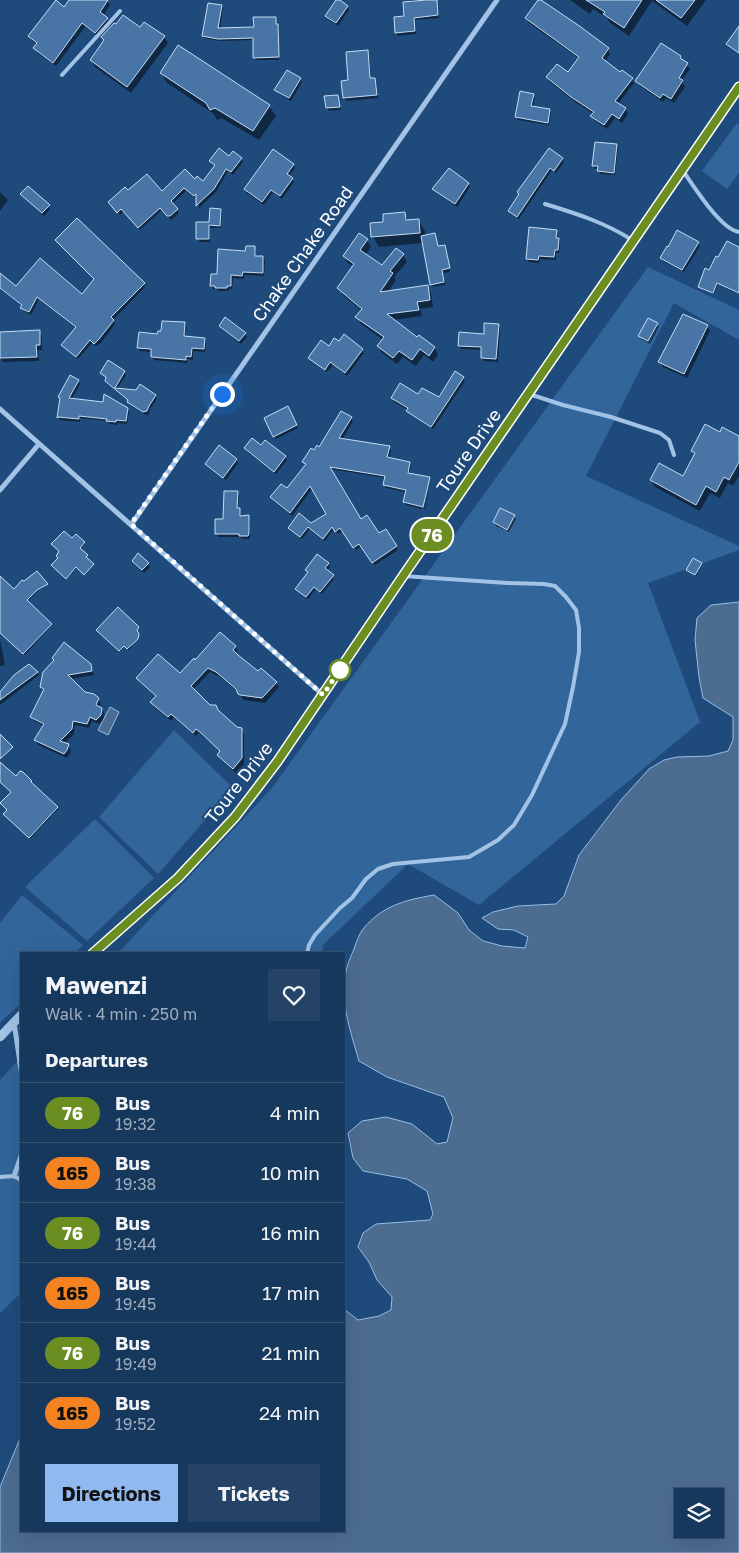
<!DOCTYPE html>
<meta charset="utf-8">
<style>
:root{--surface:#17385d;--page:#244366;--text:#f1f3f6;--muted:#9eacbc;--line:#365272;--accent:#90b9f0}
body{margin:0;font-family:"Golos Text",sans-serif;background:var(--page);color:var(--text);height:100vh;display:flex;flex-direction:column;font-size:19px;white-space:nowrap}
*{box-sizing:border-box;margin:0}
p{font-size:16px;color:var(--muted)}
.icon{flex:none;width:28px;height:28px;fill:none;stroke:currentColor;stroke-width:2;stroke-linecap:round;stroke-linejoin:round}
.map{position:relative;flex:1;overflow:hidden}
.drawer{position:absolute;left:20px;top:952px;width:325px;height:580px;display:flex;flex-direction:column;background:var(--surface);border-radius:0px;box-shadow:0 5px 20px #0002,0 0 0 1px var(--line)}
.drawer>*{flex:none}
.badge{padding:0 10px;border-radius:16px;font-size:18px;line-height:32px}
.controls{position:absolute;left:674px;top:1488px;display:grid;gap:10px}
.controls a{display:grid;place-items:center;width:50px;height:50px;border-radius:0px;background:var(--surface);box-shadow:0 5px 20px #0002,0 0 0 1px var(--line);font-size:25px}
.you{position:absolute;width:25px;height:25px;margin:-12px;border:4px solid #fff;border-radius:50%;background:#1a73e8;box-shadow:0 0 0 8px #1a73e833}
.map>.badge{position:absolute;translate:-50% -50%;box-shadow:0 0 0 2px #fff}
h2{padding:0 25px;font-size:19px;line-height:45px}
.round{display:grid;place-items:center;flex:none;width:52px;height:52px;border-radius:0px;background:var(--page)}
.headline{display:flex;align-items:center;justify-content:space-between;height:85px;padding:0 25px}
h1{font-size:24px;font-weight:700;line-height:38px}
.primary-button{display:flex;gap:10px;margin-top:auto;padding:10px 25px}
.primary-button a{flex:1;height:58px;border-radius:0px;background:var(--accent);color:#111;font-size:20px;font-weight:700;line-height:58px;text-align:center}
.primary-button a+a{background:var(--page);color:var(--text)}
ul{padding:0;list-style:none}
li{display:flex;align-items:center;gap:15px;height:60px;padding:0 25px;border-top:1px solid var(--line)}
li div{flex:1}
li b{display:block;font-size:19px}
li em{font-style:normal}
li .badge{min-width:55px;font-weight:700;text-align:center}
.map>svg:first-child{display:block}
.green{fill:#32659a}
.water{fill:#4c6c90;stroke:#95bee8;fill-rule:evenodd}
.shadow{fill:#0007}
.building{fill:#4875a5;stroke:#c5dcf5}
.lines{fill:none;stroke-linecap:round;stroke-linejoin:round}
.service{stroke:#a2c3e6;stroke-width:4}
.minor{stroke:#a2c3e6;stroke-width:5}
.tertiary{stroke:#a2c3e6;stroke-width:9}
.line-casing{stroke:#fff;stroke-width:11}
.line{stroke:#6b8e23;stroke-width:8}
.walk{stroke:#fff;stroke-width:5;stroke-dasharray:0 9}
.stop-dot{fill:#fff;stroke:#6b8e23;stroke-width:2.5}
.labels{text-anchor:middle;stroke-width:4.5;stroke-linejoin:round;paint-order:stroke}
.street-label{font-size:18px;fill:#fff;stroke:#1f4b7c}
</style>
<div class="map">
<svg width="739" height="1553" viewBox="0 0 739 1553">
<rect width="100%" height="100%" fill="#1f4b7c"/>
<path class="green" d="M737,123L739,125V173L727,189L702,171Z
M648,267L739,310V340L674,303L586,476L739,546V550L648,583L700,722L479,905L408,864L323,945L322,954H117L272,788Z
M174,730L233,788L158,874L99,817Z
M95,819L154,878L87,941L25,887Z
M22,895L83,945L74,954H21V1003L0,1023V923Z
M21,1057V1293L0,1313V1080Z"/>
<path class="water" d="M739,602V1553H0V1487L21,1436V1531H344V1309L358,1320L379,1316L391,1310L392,1297L377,1280L369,1262L358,1247L363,1233L376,1224L430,1220L433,1214L427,1191L407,1179L363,1171L353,1158L348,1133L362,1121L386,1117L412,1124L437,1144L447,1142L453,1118L444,1097L387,1077L359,1061C353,1040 345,1017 344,994C343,978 347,964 354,949C356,943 359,934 363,929C383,905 406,900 434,895L458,913L469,930L483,941L502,946L525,948L528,937L514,930L498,929L482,918L493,912L518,906L556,904L564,896L579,855L621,800L649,769L664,760L677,757L709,756L728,751L733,740V717L703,698L699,677L695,640L697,618L711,605ZM682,1496H715V1529H682Z
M110,707L119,712L108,735L98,730Z"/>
<path class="shadow" d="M71,0H107L110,5L103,16L110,23L98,36L85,27L56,66L37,53L35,48L38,45L32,41L29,36L64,9Z
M338,0L348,7L349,10L338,26L328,19L327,16Z
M411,0H421V2L436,0L438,3L439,18L415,20L416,34L398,36L396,33L395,18L405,17L411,3Z
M570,0H706L687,26L652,1L629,36L610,23L607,18L593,9L590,14Z
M222,6L223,9L220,29L255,28L275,19L279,28V60H256L254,58V40L220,41L204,38L203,36Z
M526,18L608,49L610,54L605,62L620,74L632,79L634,83L618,104L626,109L628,114L622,123L615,118L607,129L595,121L592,116L594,114L575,102L550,82L547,78L569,74L580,59L529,23Z
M141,29L164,36L168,43L131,93L95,67L91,60Z
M367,51L369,55L371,80L374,79L376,83L378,98L346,101L344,97L350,82Z
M680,57L690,69L683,78L684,79L682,82L685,87L674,103L666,98L663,102L640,86L637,81Z
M161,73L269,106L276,116L259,140L221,118L217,120L214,114L167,83Z
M300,79L302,82L291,101L278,93L276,90Z
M533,95L535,98L533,107L549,110L551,114L549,125L518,120L516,117Z
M337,96L341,110L329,111L327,108Z
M616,145L618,148L615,175L600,174L599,169H595L593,165Z
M230,158H241L243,162L233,175L228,171L216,192L199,208L197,199L186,191L172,204L179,213L171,220L162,210L140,230L124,212L120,215L111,206L128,192L162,193L195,181L204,183L215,166L211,161Z
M562,159L564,162L556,173L552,170L519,219L511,214L509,211L520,195L518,192Z
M293,165L295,168L289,176L294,182L282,199L273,192L264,205L247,193L246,189Z
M468,184L470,187L457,207L436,192L434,189Z
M0,192L8,200L0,211Z
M24,197L49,206L50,209L44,216Z
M221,210L222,213L221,228H210V242H200L198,239V224H210Z
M405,214L409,221L418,220L425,231V236L435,235L438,247L444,246L446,249L450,272L443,273L445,285L433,287L431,284L423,243L379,247L373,237L385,223Z
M556,231L560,242L559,253H556V260L540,259L539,263L529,262L527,259Z
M56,240L144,284L145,287L113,320L115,324L101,343L96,346L92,343L78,359L63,345L77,329L39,299L31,315L24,311L22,308L23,306L0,289V273L16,288L82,296L95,280Z
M367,240L371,247L365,255L382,267L397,250L403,255L407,262L394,277L396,280L388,292L427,287L431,293L433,307L420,309L422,316L393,320L418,339L419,337L435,348L438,355L433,362L424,355L416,366L403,357L397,364L382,353L378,346L383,340L361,324L357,317L362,311L343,295L339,288L354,267L348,263L344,256Z
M698,243L700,246L684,272L663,261L662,258Z
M255,248L256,251V257H263L265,261L264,276L244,275V279L233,278L232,289H229L228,291H218L217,289H213L211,285L218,275L246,252Z
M739,268V294L718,284L714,294L701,289L700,287L709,272Z
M184,323L186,326L185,337L205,339L206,342L205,352L193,351V360L187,359V363L154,360L152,357V352L140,351L138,348L159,335Z
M657,324L659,327L650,344L641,339L640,336Z
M498,325L500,328L498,362L484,361L482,358V350L461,349L459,346L485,335Z
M220,326L245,333L247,337L241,344L222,329Z
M707,326L710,331L687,378L663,367L660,362Z
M39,332L42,336V350H38L39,361L3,362L0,357V333Z
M329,347L362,350L364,353L347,376L333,365L327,372L312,361L310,358Z
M124,372L126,375L117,389L155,395L157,399L150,409L149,414L146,415L130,405L128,402L129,401L108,384L107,378L101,373Z
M463,378L465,381L433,429L410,414L408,410L394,402L392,398L418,395L439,399Z
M78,381L80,384L71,400L127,408L129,412L127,424L118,423L117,425L110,424L108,421L80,418V422L60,420L59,418L61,400L59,397Z
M290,411L298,428L276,439L265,419Z
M342,412L351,418L353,421L342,440L389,447L391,450L389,459L409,463L411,466L409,474L428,479L422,509L406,505L404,502L406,492L386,488L385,485L386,478L330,469L360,520L379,535L385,530L398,550L375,565L362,546L356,550L343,531L338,534L334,529L325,541L310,529L302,539L292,531L311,524L328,514L313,488L292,516L273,500L271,497L287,490L307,466L303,462L314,452L320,448Z
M720,434L739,438V476L733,486L728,483L720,498L710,493L700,511L655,487L651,480L683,477L695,456L692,451Z
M265,441L285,457L287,460L276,474L247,452L246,449L261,446Z
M236,460L238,463L226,480L208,467L206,464Z
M430,481L425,509H424Z
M237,493L239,496L238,509L241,513V517H248L250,520V539H242L240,537H218L217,534Z
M514,516L516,519L509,532L496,526L494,522Z
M72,540L84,543L85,544L80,549L87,556L86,559L93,566L85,575L77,568L67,579L53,567Z
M133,561L148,564L150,567L144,573Z
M328,564L330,567L327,571L334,579L322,594L316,589L308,599L299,592L297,589L309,574L307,570Z
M701,564L696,576L687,570Z
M37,573L47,585L37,591L27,602L52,625L25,655L0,632V578L14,591Z
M138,628L137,631L138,638L129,650L125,646L120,651L98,631Z
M0,640L5,665L0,666Z
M235,647L238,651L236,654L259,673L276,683L279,687L265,703L244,700L239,693L220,677L210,672L193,690L210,706L236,728L241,729L244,734V764L236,773L221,759L218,755L221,753L217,748L199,733L196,736L174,718L171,721L154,707L152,702L156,697L140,682L138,678L180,675L196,661Z
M90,665L94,675L70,679L84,693L98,699L101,704L99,707L104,713L103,720L99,724L92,721L89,728L75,725L74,734L64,744L68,745L71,750L69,755L67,758L38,745L36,740L44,726L34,721L31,717L44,692L41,687Z
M37,672L39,675L0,705V694Z
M0,768L16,777L31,782V784L58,809L30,839L6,816L8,811L12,792L0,781Z"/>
<path class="building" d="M56,0L64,7L69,0H108L100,12L108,18L95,33L82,23L53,63L33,48L37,43L28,36Z
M336,0H340L348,6L336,23L325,16Z
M426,0H437L438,15L414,18L415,31L395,33L394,17L404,16L403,2Z
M538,0H541L578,25L609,48L602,58L620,72L622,70L633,78L615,101L626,108L619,119L612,114L604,125L590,116L594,112L571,97L546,77L557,64L568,72L579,57L525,18Z
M586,0H642L624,28L603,14L605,12Z
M656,0H695L681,18Z
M208,3L222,5L218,28L254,27L253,17H276V24H278L279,57L253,58V38L218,39L202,36Z
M123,15L140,27L144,22L165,36L127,87L90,60L104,40L101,37L114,23L116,24Z
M739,26V53L726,44Z
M661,43L681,56L680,58L688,63L679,78L683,80L671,99L663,94L660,98L635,81Z
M178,45L270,105L253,131L215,108L210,110L206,103L160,73Z
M368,50L370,78H375L377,95L343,98L341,81L348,80L346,52Z
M287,70L301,78L289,98L274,90Z
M520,91L534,94L531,106L550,109L548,123L515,117Z
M338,95L340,107L326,108L324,96Z
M595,142L617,144L614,173L597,171L598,166H592Z
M219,148L229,156L233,151L242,158L231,172L226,169L214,189L196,206V194L194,196L184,188L171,201L178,209L170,216H167L160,208L138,228L121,209L117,213L108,202L125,187L128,190L147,174L162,191L185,169L195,179L197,176L203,181L215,165L209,161Z
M549,148L563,158L554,171L550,168L517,217L508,211L519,194L517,192Z
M273,149L294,164L287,174L293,178L280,196L271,190L262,202L244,189Z
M449,168L469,183L455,204L432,189Z
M28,186L50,205L42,213L20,194Z
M210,208L221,209L220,226L209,225V239H196V222H209Z
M405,212L406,220L419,219L420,233L371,237L370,223L383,222V214Z
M77,218L145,283L111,317L114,320L99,339L94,344L90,340L76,357L61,345L76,327L37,297L29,312L20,308L22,305L0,288V273L16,286L40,258L82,294L94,279L55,240Z
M529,227L557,230L556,238H559L558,250H555L554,257L539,256L538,260L526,259Z
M677,230L699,242L682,270L660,258L667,246L668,247Z
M359,233L368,239L360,250L382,265L396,248L404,254L390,271L393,273L380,292L428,285L430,300L417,302L419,310L387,314L417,337L419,335L435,347L429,356L420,349L412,360L399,351L393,358L377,346L384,337L355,317L362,309L337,288L354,264L343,256Z
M435,233L438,246L445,245L450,268L442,270L444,282L430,285L421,236Z
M727,241L739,247V293L717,283L713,293L698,287L705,268L709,270L716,256L718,257Z
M246,246H255V256H263V273L243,272L242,276L231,275V286H227V288H215V286H210L211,274H217L218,249L245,251Z
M683,314L708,325L684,374L658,362Z
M225,317L246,333L239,341L219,326Z
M648,318L658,323L648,341L638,336Z
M162,321L185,322L184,336L205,338L204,349L192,348L191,357L186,356V360L151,357V349L137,348L139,332L157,334L158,331H161Z
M484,323L499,324L496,359L481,358V347L458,346L459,332L484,334Z
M40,330V345H36L37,357L0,358V332Z
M344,334L363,349L345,373L330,362L325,370L308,358L321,340L329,346L334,338L339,341Z
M108,360L125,371L115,388L136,390L140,384L156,395L149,406L147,411L143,412L127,402L128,400L105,381L106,377L100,373Z
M455,371L464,377L431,427L406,411L408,408L391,398L400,383L418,394L422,388L439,397Z
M70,375L79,380L69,398L103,402L104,394L128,408L126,421L116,420V422L106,421L107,419L79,416V419L58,417L57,418L60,398L58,397Z
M288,406L297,425L273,437L264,418Z
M341,411L352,417L339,438L390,446L387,457L410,462L408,473L430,477L423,507L403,502L406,490L383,485L385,476L330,467L361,519L367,515L379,533L386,529L397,546L372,563L359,544L353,548L340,528L335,532L332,527L323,539L308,527L300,537L288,528L299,513L311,523L326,514L310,486L290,513L270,497L281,484L287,488L306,464L302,462L311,448L314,450L317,445L319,447Z
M705,424L720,432L722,427L739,436V462L729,480L724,477L716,492L706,486L696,505L650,480L659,463L683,476L695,453L691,451Z
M252,438L261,445L265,440L286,456L274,472L244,448Z
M219,445L237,459L223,478L205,464Z
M224,491H238L237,508H240V516L249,515V533L248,536H239V534H215V519H223Z
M500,508L515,515L507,530L493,522Z
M64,531L72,538L76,534L85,542L80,548L88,555L86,557L94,564L84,575L76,567L66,579L51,565L58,558L56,556L59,551L51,544Z
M138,553L149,563L142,570L132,561Z
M317,554L329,563L325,568L334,575L320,592L314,587L306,597L295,589L308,572L305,570Z
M693,558L702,563L695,575L686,570Z
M37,571L48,584L37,590L27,600L52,624L23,654L0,633V576L14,589L22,580L24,581Z
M118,607L139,627L137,630L139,634L138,639L127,649L124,646L119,651L96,630Z
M220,632L236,646L233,650L238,655L258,671L261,668L277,682L262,698L240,695L238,694L236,689L216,672L208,668L191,686L210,705H216L218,710L237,727L242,728V758L233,769L217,755L220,751L201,733L196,729L193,733L171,714L168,717L150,702L156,696L136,678L158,654L180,673L194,658L195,660Z
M64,642L91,664L92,671L68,675L85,692L94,694L99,698L96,705L102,708L101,715L96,720L90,717L87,724L73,721L72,729L60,741L69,744L67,750L64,754L34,740L44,724L30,717L44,689L40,687L43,672L54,660L52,658Z
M29,664L38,672L0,700V692L14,675Z
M0,734L13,747L0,759Z
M0,762L16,776L20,771L23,772L32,781L31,782L58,807L29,838L3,814L7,810L0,803L11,792L0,782Z"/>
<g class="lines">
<path class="service" d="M62,75L120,11
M683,171C694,186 720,229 739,232
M545,204C575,213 606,223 632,240
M529,394L563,405L611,417L660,433L669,440L674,455
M307,954L309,945L315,935L340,908L352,898L366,879L378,869L393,864L469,857L498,840L514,825L532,795L565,724L573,687L579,652V628L576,610L566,597L555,586L544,584L507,583L403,576
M0,1177L14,1176L21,1180"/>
<path class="minor" d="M0,409L323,695
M0,490L39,444
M131,525L497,0
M14,1022L21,1070
M14,1176L21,1156"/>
<path class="tertiary" d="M92,954L178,878L235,817L277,762L403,576L739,87
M0,1037L21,1015"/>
</g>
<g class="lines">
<defs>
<path id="line" d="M92,954L178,878L235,817L277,762L403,576L739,87"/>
</defs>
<use href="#line" class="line-casing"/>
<use href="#line" class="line"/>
<path class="walk" d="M222,394L131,524L323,695L343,665L340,670"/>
</g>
<circle class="stop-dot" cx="340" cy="670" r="10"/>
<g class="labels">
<g class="street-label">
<text transform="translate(303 254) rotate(-55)" y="6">Chake Chake Road</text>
<text transform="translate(469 451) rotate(-55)" y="6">Toure Drive</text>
<text transform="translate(239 783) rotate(-52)" y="6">Toure Drive</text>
</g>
</g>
</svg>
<div class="controls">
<a><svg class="icon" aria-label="layers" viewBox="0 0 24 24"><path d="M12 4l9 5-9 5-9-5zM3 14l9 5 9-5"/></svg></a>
</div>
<div class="you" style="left:222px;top:394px"></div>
<b class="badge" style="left:432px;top:535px;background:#6b8e23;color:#fff">76</b>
<section class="drawer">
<div class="headline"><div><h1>Mawenzi</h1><p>Walk · 4 min · 250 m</p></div><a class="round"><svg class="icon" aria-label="heart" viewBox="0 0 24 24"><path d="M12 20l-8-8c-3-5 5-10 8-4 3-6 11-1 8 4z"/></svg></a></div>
<h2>Departures</h2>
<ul>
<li><span class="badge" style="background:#6b8e23;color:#fff">76</span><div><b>Bus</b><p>19:32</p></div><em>4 min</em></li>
<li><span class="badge" style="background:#f58220;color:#111">165</span><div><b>Bus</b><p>19:38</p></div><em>10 min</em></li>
<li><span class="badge" style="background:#6b8e23;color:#fff">76</span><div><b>Bus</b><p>19:44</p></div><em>16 min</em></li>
<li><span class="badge" style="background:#f58220;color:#111">165</span><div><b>Bus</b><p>19:45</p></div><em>17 min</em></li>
<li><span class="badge" style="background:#6b8e23;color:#fff">76</span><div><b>Bus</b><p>19:49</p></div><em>21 min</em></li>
<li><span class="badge" style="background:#f58220;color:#111">165</span><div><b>Bus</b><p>19:52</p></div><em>24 min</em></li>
</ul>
<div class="primary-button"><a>Directions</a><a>Tickets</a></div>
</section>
</div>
